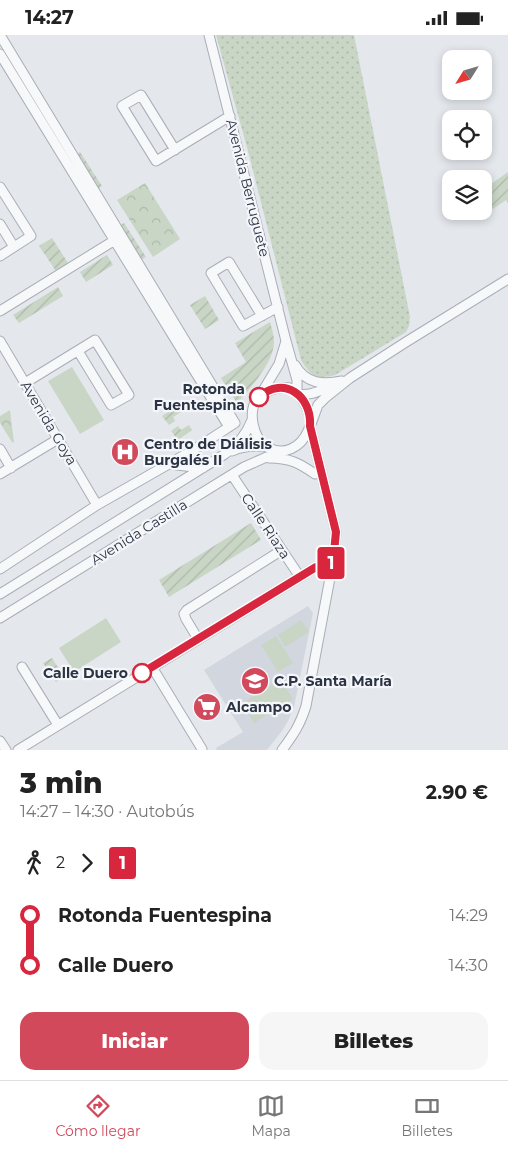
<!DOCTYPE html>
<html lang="es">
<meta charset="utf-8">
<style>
:root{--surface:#fff;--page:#f6f6f6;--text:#222;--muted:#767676;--line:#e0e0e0;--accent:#d1495b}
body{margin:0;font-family:Montserrat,sans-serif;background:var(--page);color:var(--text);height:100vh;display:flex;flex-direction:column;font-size:19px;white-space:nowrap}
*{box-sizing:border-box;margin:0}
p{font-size:16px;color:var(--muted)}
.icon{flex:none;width:28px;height:28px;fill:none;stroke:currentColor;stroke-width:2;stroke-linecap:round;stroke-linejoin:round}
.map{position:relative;height:715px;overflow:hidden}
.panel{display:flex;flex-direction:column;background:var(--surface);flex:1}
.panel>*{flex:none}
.badge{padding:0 10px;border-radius:4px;font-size:18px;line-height:32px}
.needle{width:32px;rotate:233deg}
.controls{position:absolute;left:442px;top:15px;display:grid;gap:10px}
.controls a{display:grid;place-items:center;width:50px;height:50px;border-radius:10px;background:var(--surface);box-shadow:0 2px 8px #0003;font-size:25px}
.map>.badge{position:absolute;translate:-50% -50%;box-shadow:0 0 0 2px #fff}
.legs{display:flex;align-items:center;gap:8px;height:55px;padding:0 20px;font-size:16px}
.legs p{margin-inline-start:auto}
.headline{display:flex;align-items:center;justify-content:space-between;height:85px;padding:0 20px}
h1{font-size:28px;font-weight:800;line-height:38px}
.button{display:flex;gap:10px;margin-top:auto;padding:10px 20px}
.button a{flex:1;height:58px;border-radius:15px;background:var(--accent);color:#fff;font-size:20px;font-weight:800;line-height:58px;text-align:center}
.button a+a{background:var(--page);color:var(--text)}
ul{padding:0 20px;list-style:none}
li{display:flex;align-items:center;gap:18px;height:50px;font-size:19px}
li i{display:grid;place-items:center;width:8px;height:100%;margin:0 6px;background:currentColor}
li i::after{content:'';width:12px;height:12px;margin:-6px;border:4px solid;border-radius:50%;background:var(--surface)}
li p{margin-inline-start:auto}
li:first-child i{background:linear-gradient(#0000 50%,currentColor 0)}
li:last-child i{background:linear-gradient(currentColor 50%,#0000 0)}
.status{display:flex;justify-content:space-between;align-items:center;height:35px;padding:0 25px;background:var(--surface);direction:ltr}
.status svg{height:14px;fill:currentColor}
.tab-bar{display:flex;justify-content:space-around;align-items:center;height:70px;border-top:1px solid var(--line);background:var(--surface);font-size:14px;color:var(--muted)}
.tab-bar a{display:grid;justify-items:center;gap:2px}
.tab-bar .selected{color:var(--accent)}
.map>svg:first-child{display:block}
.built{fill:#d2d6de}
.grass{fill:url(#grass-dots)}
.park{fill:url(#park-crowns)}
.garden{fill:url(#garden-furrows)}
.pitch{fill:#c9d6c5}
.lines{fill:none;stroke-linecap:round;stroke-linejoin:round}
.minor-casing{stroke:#a9aeb7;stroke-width:11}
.minor{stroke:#f7f8fa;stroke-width:9}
.line-1-casing{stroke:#fff;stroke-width:11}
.line-1{stroke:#d7263d;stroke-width:8}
.stop-1-dot{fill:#fff;stroke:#d7263d;stroke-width:2.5}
.labels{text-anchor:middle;stroke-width:4.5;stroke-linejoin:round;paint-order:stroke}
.street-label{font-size:14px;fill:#2b3445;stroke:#f4f6f9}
.stop-label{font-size:14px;font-weight:bold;fill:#2b3445;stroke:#f4f6f9;text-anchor:end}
.poi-label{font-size:14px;font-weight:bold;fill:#2b3445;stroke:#f4f6f9;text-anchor:start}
</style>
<div class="status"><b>14:27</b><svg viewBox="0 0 49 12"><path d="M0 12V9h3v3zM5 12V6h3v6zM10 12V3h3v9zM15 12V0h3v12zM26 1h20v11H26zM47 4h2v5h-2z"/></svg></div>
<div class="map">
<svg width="508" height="715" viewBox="0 0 508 715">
<defs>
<pattern id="grass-dots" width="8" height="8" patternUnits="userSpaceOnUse" patternTransform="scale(1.25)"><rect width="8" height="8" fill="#c9d6c5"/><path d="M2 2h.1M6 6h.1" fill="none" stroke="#adb8ab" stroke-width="1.8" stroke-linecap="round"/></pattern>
<pattern id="park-crowns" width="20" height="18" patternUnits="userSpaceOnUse" patternTransform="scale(1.25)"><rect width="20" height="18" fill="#c9d6c5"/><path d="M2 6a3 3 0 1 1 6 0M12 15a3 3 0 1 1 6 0" fill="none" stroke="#adb8ab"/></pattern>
<pattern id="garden-furrows" width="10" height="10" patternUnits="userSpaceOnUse" patternTransform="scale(1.25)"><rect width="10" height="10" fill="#c9d6c5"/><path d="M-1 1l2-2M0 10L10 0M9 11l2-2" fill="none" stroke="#adb8ab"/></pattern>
</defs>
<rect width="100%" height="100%" fill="#e4e7ec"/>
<path class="built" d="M308,571L313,578L294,672L288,686L282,696L267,715H217L216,713L243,697L204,635Z"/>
<path class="grass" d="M216,0H354L410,282L409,291L406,297L335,340C317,345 311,342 301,325L248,116Z"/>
<path class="park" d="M145,148L180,204L153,222L117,165Z
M10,375L14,408L12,407L0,388V381Z"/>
<path class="garden" d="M80,117L102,151L98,154L76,120Z
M508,137V168L506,165L487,178L484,173V154Z
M124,188L146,222L141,225L120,191Z
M52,203L68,228L56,236L39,211Z
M107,220L113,230L86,247L80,237Z
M58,252L63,261L19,288L13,280Z
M205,261L219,285L205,294L190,270Z
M270,287C272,294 274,301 274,307C274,327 250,354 237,368L221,343L246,327L235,308Z
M177,371L181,377L173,382L175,386L169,390L162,381Z
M189,390L192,395L178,405L171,396L178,391L181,395Z
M251,488L261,505L169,562L159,545Z
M52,623L64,642L56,647L43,628Z"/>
<path class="pitch" d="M72,332L104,385L80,399L48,346Z
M106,583L121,607L74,637L59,613Z
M301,585L309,597L285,612L278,600Z
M276,601L293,628L278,637L261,610Z
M280,645L293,664L254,688L242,668Z"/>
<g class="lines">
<defs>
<path id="minor" d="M0,0L235,388L195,414L97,470L0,534
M209,0L286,306L297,345V358
M0,19L229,392
M175,115L141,60L122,71L156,126L230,81
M0,152L31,201L0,221
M0,189L14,212
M0,276L115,205
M262,281L229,227L211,238L243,291L278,272
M0,306L97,470
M295,330C306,349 323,350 342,346
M25,348L95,305L129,360L111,370L78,316
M278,353C282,353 286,352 290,353C301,357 311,377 311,389C310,390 309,394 308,396C301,412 284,422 267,412C253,403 247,376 258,363C263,357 271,355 278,353Z
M261,359L279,329L286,306
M298,359C313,361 320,355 334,350
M311,389L318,370L325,363L350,343L406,307L508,244
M0,414L11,433
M232,416C244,411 255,410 268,412
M269,423C290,423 299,428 315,439
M168,429L203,433
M0,439L58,404
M232,440L300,542
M0,559L225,419C238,409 246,400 252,385
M0,583L244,432L280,416
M198,604L186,584L184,579L187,575L282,515
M22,632L58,690
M152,632L202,714
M0,706L6,715
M18,715L316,532L333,527
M282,715C294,699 300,690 306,671L333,527L336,497L310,391"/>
</defs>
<use href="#minor" class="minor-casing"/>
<use href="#minor" class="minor"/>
</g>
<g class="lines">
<defs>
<path id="line-1" d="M142,638L316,532L333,527L336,497L310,391C312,361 284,340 259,362"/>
</defs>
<use href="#line-1" class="line-1-casing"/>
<use href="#line-1" class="line-1"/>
</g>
<defs>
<symbol id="hospital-disc" viewBox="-11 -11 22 22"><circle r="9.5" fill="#d1495b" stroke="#f4f6f9"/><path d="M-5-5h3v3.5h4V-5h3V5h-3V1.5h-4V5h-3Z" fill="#fff"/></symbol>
<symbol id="school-disc" viewBox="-11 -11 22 22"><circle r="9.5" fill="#d1495b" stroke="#f4f6f9"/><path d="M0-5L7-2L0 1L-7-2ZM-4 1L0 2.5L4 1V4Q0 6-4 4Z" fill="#fff"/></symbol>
<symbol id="supermarket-disc" viewBox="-11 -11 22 22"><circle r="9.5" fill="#d1495b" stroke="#f4f6f9"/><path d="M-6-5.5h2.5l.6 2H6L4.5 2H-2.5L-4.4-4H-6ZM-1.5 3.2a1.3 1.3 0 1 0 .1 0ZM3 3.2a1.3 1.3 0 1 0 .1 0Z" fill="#fff"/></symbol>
</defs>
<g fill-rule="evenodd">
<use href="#hospital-disc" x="109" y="401" width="32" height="32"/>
<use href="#school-disc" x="239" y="630" width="32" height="32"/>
<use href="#supermarket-disc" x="191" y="656" width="32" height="32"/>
</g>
<g class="stop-1-dot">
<circle cx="259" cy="362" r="9"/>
<circle cx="142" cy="638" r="9"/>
</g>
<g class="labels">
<g class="street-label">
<text transform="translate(248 153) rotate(76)" y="5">Avenida Berruguete</text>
<text transform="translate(49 388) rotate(59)" y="5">Avenida Goya</text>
<text transform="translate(266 491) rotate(56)" y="5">Calle Riaza</text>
<text transform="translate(139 497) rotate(-32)" y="5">Avenida Castilla</text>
</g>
<g class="stop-label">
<text x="245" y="359">Rotonda<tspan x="245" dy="16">Fuentespina</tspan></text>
<text x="128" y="643">Calle Duero</text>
</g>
<g class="poi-label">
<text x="144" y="414">Centro de Diálisis<tspan x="144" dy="16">Burgalés II</tspan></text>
<text x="274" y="651">C.P. Santa María</text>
<text x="226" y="677">Alcampo</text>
</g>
</g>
</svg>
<div class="controls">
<a><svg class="needle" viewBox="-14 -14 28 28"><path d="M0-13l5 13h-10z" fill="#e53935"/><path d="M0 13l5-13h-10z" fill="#767676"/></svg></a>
<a><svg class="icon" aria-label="locate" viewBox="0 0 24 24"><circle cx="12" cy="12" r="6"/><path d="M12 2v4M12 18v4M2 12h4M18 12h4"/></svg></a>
<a><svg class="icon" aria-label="layers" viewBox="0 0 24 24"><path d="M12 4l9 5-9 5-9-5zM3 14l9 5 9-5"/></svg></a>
</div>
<b class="badge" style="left:331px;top:528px;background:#d7263d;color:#fff">1</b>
</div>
<section class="panel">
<div class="headline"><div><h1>3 min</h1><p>14:27 – 14:30 · Autobús</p></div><b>2.90 €</b></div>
<div class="legs"><svg class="icon" aria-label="walk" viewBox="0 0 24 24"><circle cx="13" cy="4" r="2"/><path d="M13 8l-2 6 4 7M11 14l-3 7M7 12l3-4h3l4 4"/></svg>2<svg class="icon" aria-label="forward" viewBox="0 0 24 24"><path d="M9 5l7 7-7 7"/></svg><b class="badge" style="background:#d7263d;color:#fff">1</b></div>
<ul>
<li><i style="color:#d7263d"></i><b>Rotonda Fuentespina</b><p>14:29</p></li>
<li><i style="color:#d7263d"></i><b>Calle Duero</b><p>14:30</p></li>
</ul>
<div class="button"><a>Iniciar</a><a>Billetes</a></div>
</section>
<nav class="tab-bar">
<a class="selected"><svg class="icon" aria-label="directions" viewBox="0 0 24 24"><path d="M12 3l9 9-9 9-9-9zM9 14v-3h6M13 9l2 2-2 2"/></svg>Cómo llegar</a>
<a><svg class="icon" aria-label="map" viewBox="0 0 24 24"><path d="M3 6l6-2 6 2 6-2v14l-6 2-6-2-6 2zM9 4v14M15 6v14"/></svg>Mapa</a>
<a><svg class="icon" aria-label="tickets" viewBox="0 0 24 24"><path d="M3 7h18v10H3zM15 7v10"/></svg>Billetes</a>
</nav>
